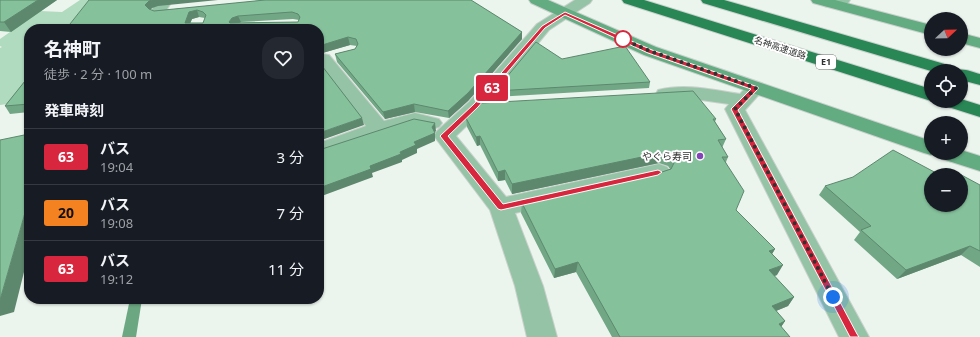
<!DOCTYPE html>
<html lang="ja">
<meta charset="utf-8">
<style>
:root{--surface:#171b24;--page:#242831;--text:#f1f3f6;--muted:#9ea1a6;--line:#363941}
body{margin:0;font-family:"Noto Sans","Noto Sans JP",sans-serif;background:var(--page);color:var(--text);height:100vh;display:flex;flex-direction:column;font-size:15px;white-space:nowrap}
*{box-sizing:border-box;margin:0}
p{font-size:13px;color:var(--muted)}
.icon{flex:none;width:22px;height:22px;fill:none;stroke:currentColor;stroke-width:2;stroke-linecap:round;stroke-linejoin:round}
.map{position:relative;flex:1;overflow:hidden}
.details{position:absolute;left:24px;top:24px;width:300px;height:280px;display:flex;flex-direction:column;background:var(--surface);border-radius:16px;box-shadow:0 1px 3px #0004}
.details>*{flex:none}
.badge{padding:0 8px;border-radius:3px;font-size:14px;line-height:26px}
.needle{width:26px;rotate:68deg}
.tools{position:absolute;left:924px;top:12px;display:grid;gap:8px}
.tools a{display:grid;place-items:center;width:44px;height:44px;border-radius:50%;background:var(--surface);box-shadow:0 1px 3px #0004;font-size:20px}
.you{position:absolute;width:20px;height:20px;margin:-10px;border:3px solid #fff;border-radius:50%;background:#1a73e8;box-shadow:0 0 0 6px #1a73e833}
.map>.badge{position:absolute;translate:-50% -50%;box-shadow:0 0 0 2px #fff}
h2{padding:0 20px;font-size:15px;line-height:36px}
.round{display:grid;place-items:center;flex:none;width:42px;height:42px;border-radius:16px;background:var(--page)}
.summary{display:flex;align-items:center;justify-content:space-between;height:68px;padding:0 20px}
h1{font-size:19px;font-weight:700;line-height:30px}
ul{padding:0;list-style:none}
li{display:flex;align-items:center;gap:12px;height:56px;padding:0 20px;border-top:1px solid var(--line)}
li div{flex:1}
li b{display:block;font-size:15px}
li em{font-style:normal}
li .badge{min-width:44px;font-weight:700;text-align:center}
.map>svg:first-child{display:block}
.green{fill:#b0dbbf}
.lines{fill:none;stroke-linecap:round;stroke-linejoin:round}
.stream{fill:#6ba781;fill-rule:evenodd}
.street-casing{stroke:#cad1cc;stroke-width:2}
.secondary-casing{stroke:#cad1cc;stroke-width:2}
.highway-casing{stroke:#cad1cc;stroke-width:2}
.street{fill:#95c3a5;fill-rule:evenodd}
.secondary{fill:#63ab80;fill-rule:evenodd}
.highway{fill:#298655;fill-rule:evenodd}
.wall{fill:#72a786;fill-rule:evenodd}
.shaded-wall{fill:#5d886d}
.building{fill:#85c29c;stroke:#5d886d;fill-rule:evenodd}
.line{fill:#d7263d;stroke:#fff}
.walk{stroke:#2f3230;stroke-width:4;stroke-dasharray:0 7.2}
.stop-dot{fill:#fff;stroke:#d7263d;stroke-width:2}
.poi-dot{fill:#8344b9;stroke:#fff;stroke-width:1.5}
.labels{text-anchor:middle;stroke-width:4;stroke-linejoin:round;paint-order:stroke}
.far-street-label{font-size:9px;fill:#2f3230;stroke:#fff}
.shield{fill:#fff;stroke:#6d706e;stroke-width:1}
.shield-label{font-size:9px;font-weight:bold;fill:#2f3230}
.poi-label{font-size:10px;fill:#2f3230;stroke:#fff;text-anchor:end}
</style>
<div class="map">
<svg width="980" height="337" viewBox="0 0 980 337">
<rect width="100%" height="100%" fill="#ecf4ee"/>
<path class="green" d="M80,0H96L73,29H29V85L15,103L0,105V48L2,47L0,46V39L40,11L62,12Z"/>
<g class="lines">
<path class="stream" d="M130,299H142L136,337H122Z"/>
<defs>
<path id="street" d="M159,0H173L163,15L158,17L153,15L150,12Z
M575,0H592L590,3L549,30L483,110L456,136L506,197L659,164L667,167L670,172L667,177L659,180L515,213L543,286L557,337H527L515,286L490,210L434,136L437,131L469,102L537,24Z
M824,0H850L848,3L829,7L824,6L822,3Z
M323,54L329,55L384,121L415,113L439,119L442,123L439,127L432,129L415,125L386,134L319,158V143L366,126L319,65V55Z
M756,82L763,84L765,88L745,110L869,337H839L725,109L729,104L694,99L665,100L658,98L656,94L658,90C685,83 713,90 740,94L749,84Z"/>
<path id="secondary" d="M529,0H548L656,47L931,141V153H961V150L980,156V171L939,158L937,153L931,155L924,153L644,55L531,3Z
M811,0H835L931,25V35L813,3Z
M961,33L980,38V48L961,43Z"/>
<path id="highway" d="M622,0H644L931,89V101L624,3Z
M701,0H724L955,67L957,70C964,68 973,72 980,74V85L961,80V71H931L703,3Z
M961,99L980,105V117L942,105L939,101H961Z"/>
</defs>
<use href="#street" class="street-casing"/>
<use href="#secondary" class="secondary-casing"/>
<use href="#highway" class="highway-casing"/>
<use href="#street" class="street"/>
<use href="#secondary" class="secondary"/>
<use href="#highway" class="highway"/>
</g>
<path class="wall" d="M0,0H57L11,32L0,31Z
M265,0L472,1L522,32V39L468,101L449,118L415,112L385,119L337,62L335,54L355,49L357,46L350,45L319,54V29H66L158,6L152,8L150,10L154,11ZM199,17L205,18L203,23H190L192,19ZM293,19L299,20L298,22L239,23L241,22Z
M562,59L650,82L649,88L495,97V91Z
M29,76V112L10,114L5,106Z
M466,118L716,119L715,122L726,139L722,148L728,157L726,162L736,210L775,249L772,254L777,275L774,276L794,297L788,306L776,311L785,321L781,327L790,337H612L576,272L554,278L521,213L522,203L662,172L670,169L668,166L659,163L512,194L505,180L498,181L480,145L477,146L467,127Z
M931,175L980,185V267L961,255L897,279L854,240L860,232L819,195L825,186Z"/>
<path class="shaded-wall" d="M38,0H57L11,32L4,22Z
M152,0H218L158,6L152,8L148,12L145,5L149,1Z
M197,10L199,17L192,19L188,29L185,23L189,12Z
M238,16L241,22L235,25L231,29L229,22L232,18Z
M522,32V39L468,101L449,118L448,111Z
M348,37L350,45L319,54V46Z
M414,104L415,112L385,119L383,112Z
M362,118L364,125L319,141V133Z
M435,123L436,131L434,133H435V141L417,149V153L402,160V162L372,173L373,177L319,197V188L400,152L414,142L432,127Z
M480,136V145L477,146L476,137Z
M661,153L659,163L512,194V184Z
M505,170V180L498,181V172Z
M29,199V252L14,312L0,316V300Z
M970,246L961,255L897,279L906,270Z
M775,249L769,259V251Z
M578,262L576,272L554,278L555,269Z
M783,265L777,275L764,280L769,270Z
M794,297L788,306L766,315L772,306Z
M785,321L779,330V324Z"/>
<path class="building" d="M0,0H38L4,22H0Z
M89,0H152L149,1L145,5L149,9L154,11L265,0H471L522,32L468,93L448,111L414,104L383,112L335,54L355,49L358,44L356,39L348,37L319,46V29H66ZM197,10L203,12L206,15L203,23H185L189,12ZM292,12L298,14L300,17L298,22L230,23L229,22L232,18L238,16Z
M536,42L562,59L625,46L650,82L495,91Z
M319,62L362,118L319,133Z
M29,76V104L5,106Z
M693,91L716,119H713L726,139L718,140L728,157H722L744,191L736,210L775,249L769,251L783,265L769,270L794,297L772,306L785,321L779,324L790,337H620L578,262L555,269L522,203L662,172L671,169L674,163L671,157L661,153L512,184L505,170L498,172L480,136L476,137L466,118L482,103Z
M414,119L435,123L432,127L435,133L414,142L416,145L400,152L401,154L370,166L371,169L319,188V150Z
M29,134V199L0,300V140Z
M893,150L940,175H931V205H961V175H947L954,171L980,185V251L970,246L906,270L861,230L871,226L825,186L853,177Z"/>
<path class="line" d="M565,12L652,50L758,87V89L738,110L857,334L859,337H850L731,109L751,89L648,53L565,15L545,28L478,107L448,136L503,204L658,170L662,172L658,175L501,210L498,209L440,136L474,104L542,26Z"/>
<g class="lines">
<path class="walk" d="M623,39H622L650,51L756,88L735,109L833,297"/>
</g>
<circle class="stop-dot" cx="623" cy="39" r="8"/>
<circle class="poi-dot" cx="700" cy="156" r="4"/>
<g class="labels">
<g class="far-street-label">
<text transform="translate(780 48) rotate(18)" y="3">名神高速道路</text>
</g>
<rect class="shield" x="816" y="55" width="20" height="14" rx="3"/>
<g class="shield-label">
<text x="826" y="65">E1</text>
</g>
<g class="poi-label">
<text x="692" y="160">やぐら寿司</text>
</g>
</g>
</svg>
<div class="tools">
<a><svg class="needle" viewBox="-14 -14 28 28"><path d="M0-13l5 13h-10z" fill="#e53935"/><path d="M0 13l5-13h-10z" fill="#9ea1a6"/></svg></a>
<a><svg class="icon" aria-label="locate" viewBox="0 0 24 24"><circle cx="12" cy="12" r="6"/><path d="M12 2v4M12 18v4M2 12h4M18 12h4"/></svg></a>
<a>+</a>
<a>−</a>
</div>
<div class="you" style="left:833px;top:297px"></div>
<b class="badge" style="left:492px;top:88px;background:#d7263d;color:#fff">63</b>
<section class="details">
<div class="summary"><div><h1>名神町</h1><p>徒歩 · 2 分 · 100 m</p></div><a class="round"><svg class="icon" aria-label="heart" viewBox="0 0 24 24"><path d="M12 20l-8-8c-3-5 5-10 8-4 3-6 11-1 8 4z"/></svg></a></div>
<h2>発車時刻</h2>
<ul>
<li><span class="badge" style="background:#d7263d;color:#fff">63</span><div><b>バス</b><p>19:04</p></div><em>3 分</em></li>
<li><span class="badge" style="background:#f58220;color:#111">20</span><div><b>バス</b><p>19:08</p></div><em>7 分</em></li>
<li><span class="badge" style="background:#d7263d;color:#fff">63</span><div><b>バス</b><p>19:12</p></div><em>11 分</em></li>
</ul>
</section>
</div>
